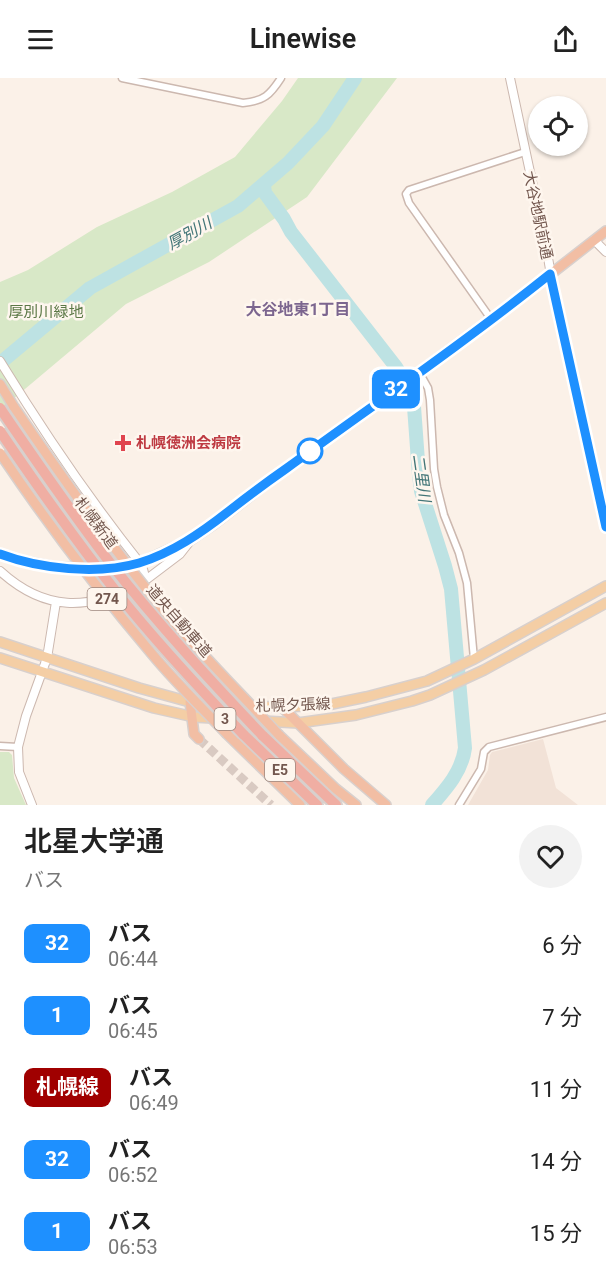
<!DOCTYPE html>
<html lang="ja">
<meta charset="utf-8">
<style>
:root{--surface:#fff;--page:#f2f2f2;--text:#222;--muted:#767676}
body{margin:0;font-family:Roboto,"Noto Sans JP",sans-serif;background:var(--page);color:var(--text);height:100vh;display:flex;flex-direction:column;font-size:22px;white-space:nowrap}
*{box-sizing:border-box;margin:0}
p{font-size:20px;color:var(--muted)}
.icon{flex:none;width:33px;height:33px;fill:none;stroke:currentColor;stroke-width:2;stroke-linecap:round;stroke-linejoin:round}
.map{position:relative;height:727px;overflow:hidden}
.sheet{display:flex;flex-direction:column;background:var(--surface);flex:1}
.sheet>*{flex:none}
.badge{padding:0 12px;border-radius:9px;font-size:21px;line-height:39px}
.tools{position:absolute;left:528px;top:18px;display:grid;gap:12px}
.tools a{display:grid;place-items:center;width:60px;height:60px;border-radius:50%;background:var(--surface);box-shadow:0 2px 4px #0004;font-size:30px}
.map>.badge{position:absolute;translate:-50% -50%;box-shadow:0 0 0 3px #fff}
.round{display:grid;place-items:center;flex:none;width:63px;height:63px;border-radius:32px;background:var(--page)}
.overview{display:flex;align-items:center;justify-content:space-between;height:102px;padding:0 24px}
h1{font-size:28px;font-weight:600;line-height:45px}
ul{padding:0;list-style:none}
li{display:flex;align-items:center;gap:18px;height:72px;padding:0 24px}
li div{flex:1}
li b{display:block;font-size:22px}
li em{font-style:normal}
li .badge{min-width:66px;font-weight:700;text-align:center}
header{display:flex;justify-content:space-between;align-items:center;height:78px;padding:0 24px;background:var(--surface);font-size:27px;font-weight:600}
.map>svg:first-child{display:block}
.residential{fill:#f2e2d7}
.green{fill:#d8e8c7}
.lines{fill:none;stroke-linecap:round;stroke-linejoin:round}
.river{stroke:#bde2e3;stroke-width:14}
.trunk-tunnel{stroke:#d9cac2;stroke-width:9;stroke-dasharray:9 4.5;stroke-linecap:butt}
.minor-casing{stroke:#ccb8af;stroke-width:9}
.tertiary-casing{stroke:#ccb8af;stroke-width:10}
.primary-casing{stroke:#d8d0cd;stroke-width:12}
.trunk-casing{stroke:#d8d0cd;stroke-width:12}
.motorway-casing{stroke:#d8d0cd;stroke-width:14}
.minor{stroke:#fff;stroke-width:6}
.tertiary{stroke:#fff;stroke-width:8}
.primary{stroke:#f4cea5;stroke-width:9}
.trunk{stroke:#f2bea4;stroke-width:9}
.motorway{stroke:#f0aea3;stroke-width:10}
.trunk-bridge-casing{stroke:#d8d0cd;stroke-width:12;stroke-linecap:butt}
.motorway-bridge-casing{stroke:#d8d0cd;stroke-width:14;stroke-linecap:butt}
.trunk-bridge{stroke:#f2bea4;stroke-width:9}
.motorway-bridge{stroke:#f0aea3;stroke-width:10}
.line-casing{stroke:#fff;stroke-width:14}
.line{stroke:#1e90ff;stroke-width:9}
.health-dot{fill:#e0444e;stroke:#fef6ee;stroke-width:2}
.stop-dot{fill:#fff;stroke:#1e90ff;stroke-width:3}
.labels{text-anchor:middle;stroke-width:5;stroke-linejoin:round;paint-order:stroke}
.shield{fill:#fef6ee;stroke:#9d877e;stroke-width:1.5}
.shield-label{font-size:14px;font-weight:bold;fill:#73574e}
.street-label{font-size:15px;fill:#73574e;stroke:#fef6ee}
.park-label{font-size:15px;fill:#5b7846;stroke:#fef6ee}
.health-label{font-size:15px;font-weight:bold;fill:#be3a42;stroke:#fef6ee;text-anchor:start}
.water-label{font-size:16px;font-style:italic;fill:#427577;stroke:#fef6ee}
.neighbourhood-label{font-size:16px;font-weight:bold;fill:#7c668f;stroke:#fef6ee}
</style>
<header><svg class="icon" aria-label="menu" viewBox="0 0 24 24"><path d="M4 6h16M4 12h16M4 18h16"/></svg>Linewise<svg class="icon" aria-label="share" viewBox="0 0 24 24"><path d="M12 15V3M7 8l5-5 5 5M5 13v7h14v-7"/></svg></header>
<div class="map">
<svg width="606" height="727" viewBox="0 0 606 727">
<rect width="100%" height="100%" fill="#fbf1e8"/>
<path class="residential" d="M543,661L556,710L578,727H468L488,692L490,677L492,674Z"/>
<path class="green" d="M298,0H397L307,119L209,184L126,226L0,332V204L28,192L97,149L172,114L235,79L282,23Z
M0,674H9L12,677L14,700L26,727H0Z"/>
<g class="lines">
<path class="river" d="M264,107L265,115L284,141L291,154L396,289L413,315L419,397L421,413L445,488L451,511L465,670C462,693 447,710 432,727
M0,285L90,210L238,128L288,85L323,48L355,0"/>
<path class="trunk-tunnel" d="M199,661L271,727"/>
<defs>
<path id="minor" d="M122,0L243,25C264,23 270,17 281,0
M491,241L409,125L406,116L409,112L525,74
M419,294L428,310L430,322L434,391L437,409L444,437L459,475L467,505L474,581
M0,668L18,669
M459,727L481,691L484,674L489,669L606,639"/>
<path id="tertiary" d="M510,0L547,174L555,220L606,449
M594,162L606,174
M0,283C43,353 89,421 140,485C144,492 147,501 140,507C87,532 45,534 0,493
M143,504L180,476L191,462
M32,727L19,694L18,669L26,638L47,580L56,524"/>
<path id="primary" d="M0,564L139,610L190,624L223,628L282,629L327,627L366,619L427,603L474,581L606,508
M0,580L154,630L194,639L298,645L356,637L412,623L430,617L484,592L606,525"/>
<path id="trunk" d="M0,306L14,329
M0,476L13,481L55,489L103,491L140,485L192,461L214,446L285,391L414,298L538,206L606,153
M190,624L194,656L199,661
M282,629L344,691L386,727
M227,656L300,727
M279,657L336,711L356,727"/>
<path id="motorway" d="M243,656L317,727
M262,657L336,727"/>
</defs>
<use href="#minor" class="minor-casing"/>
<use href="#tertiary" class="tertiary-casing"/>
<use href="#primary" class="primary-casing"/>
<use href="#trunk" class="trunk-casing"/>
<use href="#motorway" class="motorway-casing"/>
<use href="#minor" class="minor"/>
<use href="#tertiary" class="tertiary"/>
<use href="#primary" class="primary"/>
<use href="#trunk" class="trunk"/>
<use href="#motorway" class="motorway"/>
<defs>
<path id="trunk-bridge" d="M14,329C61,398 109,466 162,530C199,574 240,615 279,657
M0,375C47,445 98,512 152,576C175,604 202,630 227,656"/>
<path id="motorway-bridge" d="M0,330C36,383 72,435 111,486C158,546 210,602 262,657
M0,353C38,409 76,463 118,516C157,565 200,611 243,656"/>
</defs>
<use href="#trunk-bridge" class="trunk-bridge-casing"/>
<use href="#motorway-bridge" class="motorway-bridge-casing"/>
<use href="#trunk-bridge" class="trunk-bridge"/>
<use href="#motorway-bridge" class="motorway-bridge"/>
</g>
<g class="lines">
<defs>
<path id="line" d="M0,476C40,491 97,497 139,485C172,475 201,455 229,433C248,418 267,404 287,390C375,326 465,264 550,196L606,449"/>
</defs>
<use href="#line" class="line-casing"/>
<use href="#line" class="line"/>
</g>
<path class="health-dot" d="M120 356h6v6h6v6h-6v6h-6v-6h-6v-6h6z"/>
<circle class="stop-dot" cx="310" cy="373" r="12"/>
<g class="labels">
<g class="shield">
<rect x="87.5" y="510" width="39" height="22" rx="4.5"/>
<rect x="214.5" y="630" width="21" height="22" rx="4.5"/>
<rect x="265" y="681" width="30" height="22" rx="4.5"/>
</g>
<g class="shield-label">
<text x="107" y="526">274</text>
<text x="225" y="646">3</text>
<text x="280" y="697">E5</text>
</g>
<g class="street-label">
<text transform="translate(538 137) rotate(78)" y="5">大谷地駅前通</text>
<text transform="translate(96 445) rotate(53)" y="5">札幌新道</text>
<text transform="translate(179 543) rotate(49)" y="5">道央自動車道</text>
<text transform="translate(293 627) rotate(-2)" y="5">札幌夕張線</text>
</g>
<g class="park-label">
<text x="46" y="239">厚別川緑地</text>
</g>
<g class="health-label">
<text x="136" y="370">札幌徳洲会病院</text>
</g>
<g class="water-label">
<text transform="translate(189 155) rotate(-29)" y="6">厚別川</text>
<text transform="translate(422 400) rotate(82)" y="6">二里川</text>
</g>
<g class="neighbourhood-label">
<text x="298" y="237">大谷地東1丁目</text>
</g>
</g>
</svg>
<div class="tools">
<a><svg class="icon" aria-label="locate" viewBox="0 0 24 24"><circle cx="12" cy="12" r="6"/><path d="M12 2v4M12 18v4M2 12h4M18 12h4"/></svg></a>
</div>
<b class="badge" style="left:396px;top:311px;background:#1e90ff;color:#fff">32</b>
</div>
<section class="sheet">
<div class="overview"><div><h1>北星大学通</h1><p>バス</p></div><a class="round"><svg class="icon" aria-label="heart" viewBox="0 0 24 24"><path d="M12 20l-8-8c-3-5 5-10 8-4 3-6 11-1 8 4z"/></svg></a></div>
<ul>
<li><span class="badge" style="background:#1e90ff;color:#fff">32</span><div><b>バス</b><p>06:44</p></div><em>6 分</em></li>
<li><span class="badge" style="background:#1e90ff;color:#fff">1</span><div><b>バス</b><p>06:45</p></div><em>7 分</em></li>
<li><span class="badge" style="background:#a00000;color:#fff">札幌線</span><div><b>バス</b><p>06:49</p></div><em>11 分</em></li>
<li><span class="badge" style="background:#1e90ff;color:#fff">32</span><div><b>バス</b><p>06:52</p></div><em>14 分</em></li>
<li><span class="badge" style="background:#1e90ff;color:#fff">1</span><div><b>バス</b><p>06:53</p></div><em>15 分</em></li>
</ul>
</section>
